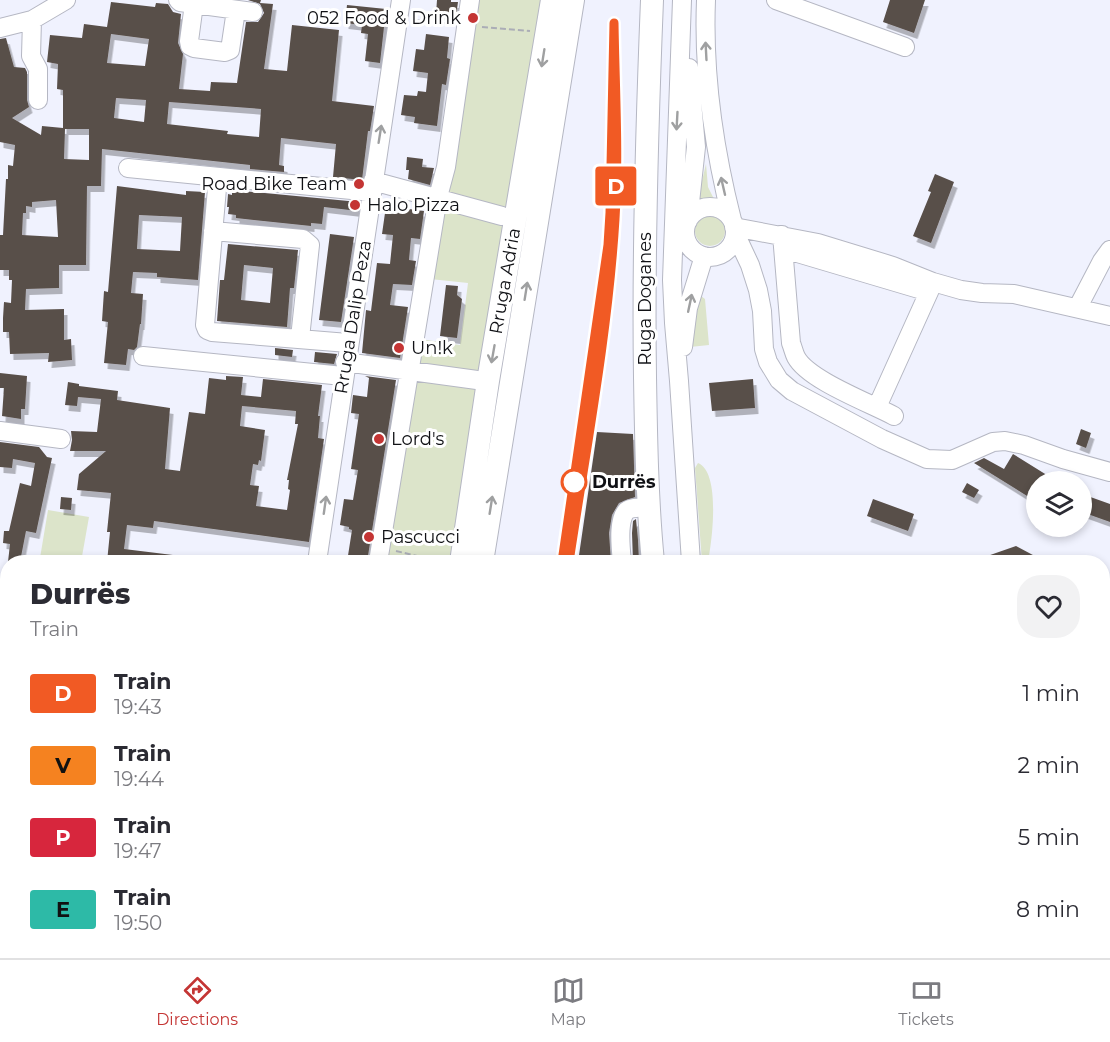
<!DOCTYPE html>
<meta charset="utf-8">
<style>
:root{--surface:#fff;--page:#f2f2f3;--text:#2b2b33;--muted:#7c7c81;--line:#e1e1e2;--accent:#c43534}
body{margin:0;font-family:Montserrat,sans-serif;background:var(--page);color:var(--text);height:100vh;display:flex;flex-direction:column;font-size:22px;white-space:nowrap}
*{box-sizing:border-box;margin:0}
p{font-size:20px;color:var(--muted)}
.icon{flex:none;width:33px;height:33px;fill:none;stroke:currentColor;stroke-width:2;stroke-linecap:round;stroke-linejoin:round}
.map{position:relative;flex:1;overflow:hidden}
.drawer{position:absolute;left:0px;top:555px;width:1110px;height:404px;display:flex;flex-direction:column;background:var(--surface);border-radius:24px 24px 0 0;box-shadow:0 3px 9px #0003}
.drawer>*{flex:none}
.badge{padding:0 12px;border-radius:4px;font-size:21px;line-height:39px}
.fabs{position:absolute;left:1026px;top:471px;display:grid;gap:12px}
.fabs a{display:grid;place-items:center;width:66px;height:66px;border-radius:50%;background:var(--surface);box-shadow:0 3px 9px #0003;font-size:30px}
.map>.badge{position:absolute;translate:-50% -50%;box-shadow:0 0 0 3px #fff}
.round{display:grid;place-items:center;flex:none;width:63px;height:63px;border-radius:24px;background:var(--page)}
.summary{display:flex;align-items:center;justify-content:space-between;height:102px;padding:0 30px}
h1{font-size:28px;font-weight:800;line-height:45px}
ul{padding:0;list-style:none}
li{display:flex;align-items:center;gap:18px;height:72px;padding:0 30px}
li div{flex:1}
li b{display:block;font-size:22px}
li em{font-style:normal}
li .badge{min-width:66px;font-weight:700;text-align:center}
.dock{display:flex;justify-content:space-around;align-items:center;height:84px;border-top:2px solid var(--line);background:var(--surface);font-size:16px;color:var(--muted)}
.dock a{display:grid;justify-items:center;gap:3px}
.dock .current{color:var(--accent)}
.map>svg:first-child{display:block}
.green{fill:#dce4ca}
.building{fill:#594f49;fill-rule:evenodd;filter:url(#shadow)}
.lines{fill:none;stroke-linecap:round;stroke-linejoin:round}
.minor-casing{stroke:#b5b7c3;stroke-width:20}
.major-casing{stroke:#b5b7c3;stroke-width:24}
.path{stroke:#abadb6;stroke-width:2;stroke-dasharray:6 3;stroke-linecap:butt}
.minor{stroke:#fff;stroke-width:18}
.major{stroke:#fff;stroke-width:22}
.oneway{stroke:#9fa0a1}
.line-casing{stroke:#fff;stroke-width:14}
.line{stroke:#f15a24;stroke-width:9}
.poi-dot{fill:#c43534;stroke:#fff;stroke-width:2}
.stop-dot{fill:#fff;stroke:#f15a24;stroke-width:3}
.labels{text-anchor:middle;stroke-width:6;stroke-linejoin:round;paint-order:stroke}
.poi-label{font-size:18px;fill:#101115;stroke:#fff;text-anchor:start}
.street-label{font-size:18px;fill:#101115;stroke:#fff}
.stop-label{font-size:18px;font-weight:bold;fill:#101115;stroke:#fff;text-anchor:start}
</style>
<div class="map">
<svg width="1110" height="958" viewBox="0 0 1110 958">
<defs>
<filter id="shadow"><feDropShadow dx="3.5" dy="6" stdDeviation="0" flood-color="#0004"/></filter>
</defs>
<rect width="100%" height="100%" fill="#f0f2fe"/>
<path class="green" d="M475,0H549L459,562H383L420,339L460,345L468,283L430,279Z
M706,164L708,187L714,199L708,198L697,202Z
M695 231a15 15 0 1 1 30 0a15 15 0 1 1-30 0Z
M701,296L705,299L709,345L690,347L697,297Z
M698,463C721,472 712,542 708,562H702L695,468Z
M48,510L89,517L81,562H65L40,558Z"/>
<path class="building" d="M248,0H261L260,3L273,4L264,69L287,71L292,25L339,30L332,101L374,106L370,131H368L362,180L333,177L336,144L281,138L279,165L284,166V172L250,169V165L102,149L101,186H87L86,265H59V288L26,289L25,310L64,309V340L71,339L72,360L48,362L49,353L10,354L9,332H3V318L4,302L11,303L12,280H9V270H0V235H3L6,179H8V165L13,166L15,145L0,142V39L6,38L14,67L25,68L27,72V100L29,107L12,118L41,135L42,126L63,128V90L57,89L58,64L47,62L50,35L82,38L84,24L107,27L111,2L155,7L156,3L168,4L173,12L181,14L178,43L183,54L179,89L210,91L211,82L237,83L246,22H258L264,13L260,4ZM111,34L149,39L145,66L107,63ZM116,98L146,100L144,122L114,118ZM169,102L261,109L259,137L227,134L228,131L167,124ZM65,129H89V160L64,159ZM56,200L58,237L22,235L23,213H26V206L32,207V202Z
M437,0H451V2H458L456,16L436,14Z
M890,0H925L914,33L883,22Z
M347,5L386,9L380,63L365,61L368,34L361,33L362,25L345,23Z
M426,34L449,37L447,58L450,59L446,85L442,84L437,126L414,123L415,117L401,115L404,95L417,96L418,91L426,92L428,73L413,71L416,49L424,50Z
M407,157L423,159L422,167L434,168L430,185L408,179L409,170H406Z
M935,174L954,182L931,243L913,236L931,192L928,191Z
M117,186L186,195V191L205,192L198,280L157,277V273L133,272L131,293L143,294L141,324H140L137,347L134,350L128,349L126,365L104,363L108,322L102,321L104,291L108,292ZM139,215L182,217L180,251L137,249Z
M232,190L359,202L358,211L324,207L322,224L311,223V226L236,218V215L228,214L229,207H227L228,194L232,195Z
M386,206L424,211L420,239L411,238L409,260L416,261L412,285L393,284L390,305L408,307L400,358L362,353L366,310L371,311L377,263L390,264L393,235L382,234Z
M330,234L354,237L341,322L319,320Z
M228,244L298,250L294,288H290L287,327L217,321L220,280H224ZM244,265L273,268L270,303L241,300Z
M446,285L458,286L457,295L462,299L457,338L440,336Z
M275,348L293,350L292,357L275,355Z
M315,352L337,354L334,364L314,362Z
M0,373L27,376L25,409H21V419L2,416L4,388H0Z
M226,376L243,377L241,395L261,397L263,379L322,385L318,416H320L318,438L324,439L309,542L154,521L153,528L127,525L124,549L181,556V562H107L110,532H107L111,493L77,490L79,474L106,451H70L72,440L71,431L97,432L101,399L78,397L77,406L65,405L68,382L79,384V386L118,391L117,400L170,408L165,469L180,471L189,412L205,414L209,378L226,380ZM242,406L296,411L295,424H298L287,480H289L288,489L290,490L287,510L256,506L259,486L250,485L253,464L258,465L259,460L261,461L265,430L240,426Z
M365,376L396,380L367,562H347L352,530L349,529V527L340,525L344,499L353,500L358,470L351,469L359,414L351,413L353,395L367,397L369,378Z
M753,379L755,408L712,411L709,383Z
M1081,429L1091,433L1086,448L1076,444Z
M597,432L633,434L635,497L619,503L612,515L609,533L611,562H578Z
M0,442L39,447L47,457L52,458L36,533L26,531L20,562H8L10,544L3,543L4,531H9L20,483L31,486L35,463L13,459L12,468L0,467Z
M1013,454L1058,482H1036V497L1033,496L1032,499L974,463L984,458L1004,469Z
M967,483L979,490L974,498L962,492Z
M1082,494L1110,504V522L1082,512Z
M61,497L72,498L71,510L60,509Z
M873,499L914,514L908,531L867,516Z
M636,519L638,540L639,562H633L632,533L633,521Z
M1016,546L1046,562H973V561Z"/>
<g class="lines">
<defs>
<path id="minor" d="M178,0L180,2L253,12
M682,0L672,280L674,323L679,381L691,562
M706,0C703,73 714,149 732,220
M776,0L905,47
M194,4L189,41L190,46L194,48L225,52L230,50L236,10
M32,20L31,56L38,69V100
M0,28L32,20L66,0
M128,168L372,192
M218,177L205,325L207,330L212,332L348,343
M373,181L502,216
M685 232a25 25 0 1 1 50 0a25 25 0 1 1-50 0Z
M688,221L696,147L689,68
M734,227L818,243L893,266L933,282L961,290L982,293L1014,294L1110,316
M213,231L303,239L310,245L300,338
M735,233L750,265L758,290L762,311L764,349L768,362L779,380L792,391L882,439L927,459L952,460L993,442L1005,441L1024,445L1063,459L1110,472
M782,235L791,343C793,348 794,353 796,357C808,380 870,403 894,416
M784,249L929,292
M1078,307L1102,261L1110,250
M683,347L688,308L704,256
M143,356L343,376
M345,362L477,380
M877,407L933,283
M0,431L61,439
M317,562L401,0
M378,562L438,197L446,167L470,0
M622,562C621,551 616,513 630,509C636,507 644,508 649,507
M0,667L8,668
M0,736L8,738
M0,854L8,855
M323,951L324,958
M713,951L730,958
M793,951L798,958
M107,958L108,951
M161,958L163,951
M251,958L252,951
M610,958V951"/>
<path id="major" d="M652,0C647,125 643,251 645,377C646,438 647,501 653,562
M461,562L488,381L552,0
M482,562L573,0
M760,951L764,958
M402,958L403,951
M421,958L422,951"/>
</defs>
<use href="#minor" class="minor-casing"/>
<use href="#major" class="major-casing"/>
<path class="path" d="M414,20L453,24
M482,27L530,31
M396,551L443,562"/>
<use href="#minor" class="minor"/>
<use href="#major" class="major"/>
</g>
<defs><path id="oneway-shaft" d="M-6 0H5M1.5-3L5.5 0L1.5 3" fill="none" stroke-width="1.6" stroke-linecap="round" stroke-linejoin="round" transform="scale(1.5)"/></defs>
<g class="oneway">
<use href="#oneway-shaft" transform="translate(706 51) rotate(-93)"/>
<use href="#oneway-shaft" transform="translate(543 58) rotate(99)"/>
<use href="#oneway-shaft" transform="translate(677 121) rotate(93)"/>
<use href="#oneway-shaft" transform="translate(380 134) rotate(-81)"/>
<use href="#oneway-shaft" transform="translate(723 186) rotate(-103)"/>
<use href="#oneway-shaft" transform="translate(526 291) rotate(-81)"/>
<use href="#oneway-shaft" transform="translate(690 303) rotate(-78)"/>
<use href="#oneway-shaft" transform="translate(493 354) rotate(100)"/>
<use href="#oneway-shaft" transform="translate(325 505) rotate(-82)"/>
<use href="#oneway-shaft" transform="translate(491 505) rotate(-81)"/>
</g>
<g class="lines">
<defs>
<path id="line" d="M562,562L608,245L610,213L614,23C615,88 619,154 615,219C608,333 586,449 569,562"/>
</defs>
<use href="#line" class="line-casing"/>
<use href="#line" class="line"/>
</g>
<g class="poi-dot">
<circle cx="473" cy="18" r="6"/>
<circle cx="359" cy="184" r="6"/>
<circle cx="355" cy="205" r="6"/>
<circle cx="399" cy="348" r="6"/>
<circle cx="379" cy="439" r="6"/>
<circle cx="369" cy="537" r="6"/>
</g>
<circle class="stop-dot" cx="574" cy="482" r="12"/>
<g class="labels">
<g class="poi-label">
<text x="461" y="24" text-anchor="end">052 Food &amp; Drink</text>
<text x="347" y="190" text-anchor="end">Road Bike Team</text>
<text x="367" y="211">Halo Pizza</text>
<text x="411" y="354">Un!k</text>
<text x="391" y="445">Lord's</text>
<text x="381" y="543">Pascucci</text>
</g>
<g class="street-label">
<text transform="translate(505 281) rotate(-80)" y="6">Rruga Adria</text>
<text transform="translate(645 299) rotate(-90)" y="6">Ruga Doganes</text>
<text transform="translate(353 317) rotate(-81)" y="6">Rruga Dalip Peza</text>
</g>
<g class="stop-label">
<text x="592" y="488">Durrës</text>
</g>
</g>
</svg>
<div class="fabs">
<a><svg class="icon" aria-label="layers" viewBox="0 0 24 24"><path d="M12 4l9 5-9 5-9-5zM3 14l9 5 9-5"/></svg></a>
</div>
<b class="badge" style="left:616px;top:186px;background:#f15a24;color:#fff">D</b>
<section class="drawer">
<div class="summary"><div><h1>Durrës</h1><p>Train</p></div><a class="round"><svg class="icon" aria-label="heart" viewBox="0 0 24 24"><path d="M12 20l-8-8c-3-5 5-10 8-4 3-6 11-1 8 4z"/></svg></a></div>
<ul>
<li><span class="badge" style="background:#f15a24;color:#fff">D</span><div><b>Train</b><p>19:43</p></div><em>1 min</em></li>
<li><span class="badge" style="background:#f58220;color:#111">V</span><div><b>Train</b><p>19:44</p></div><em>2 min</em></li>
<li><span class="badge" style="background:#d7263d;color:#fff">P</span><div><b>Train</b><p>19:47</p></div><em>5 min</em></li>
<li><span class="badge" style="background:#2dbaa7;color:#111">E</span><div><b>Train</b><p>19:50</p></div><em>8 min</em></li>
</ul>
</section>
</div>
<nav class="dock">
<a class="current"><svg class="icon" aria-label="directions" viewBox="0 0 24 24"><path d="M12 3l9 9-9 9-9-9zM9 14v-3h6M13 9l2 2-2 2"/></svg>Directions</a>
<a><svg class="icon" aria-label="map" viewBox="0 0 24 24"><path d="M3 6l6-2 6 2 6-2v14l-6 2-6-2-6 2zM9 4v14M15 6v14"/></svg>Map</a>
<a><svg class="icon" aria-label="tickets" viewBox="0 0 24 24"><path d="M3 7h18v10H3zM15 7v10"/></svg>Tickets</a>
</nav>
